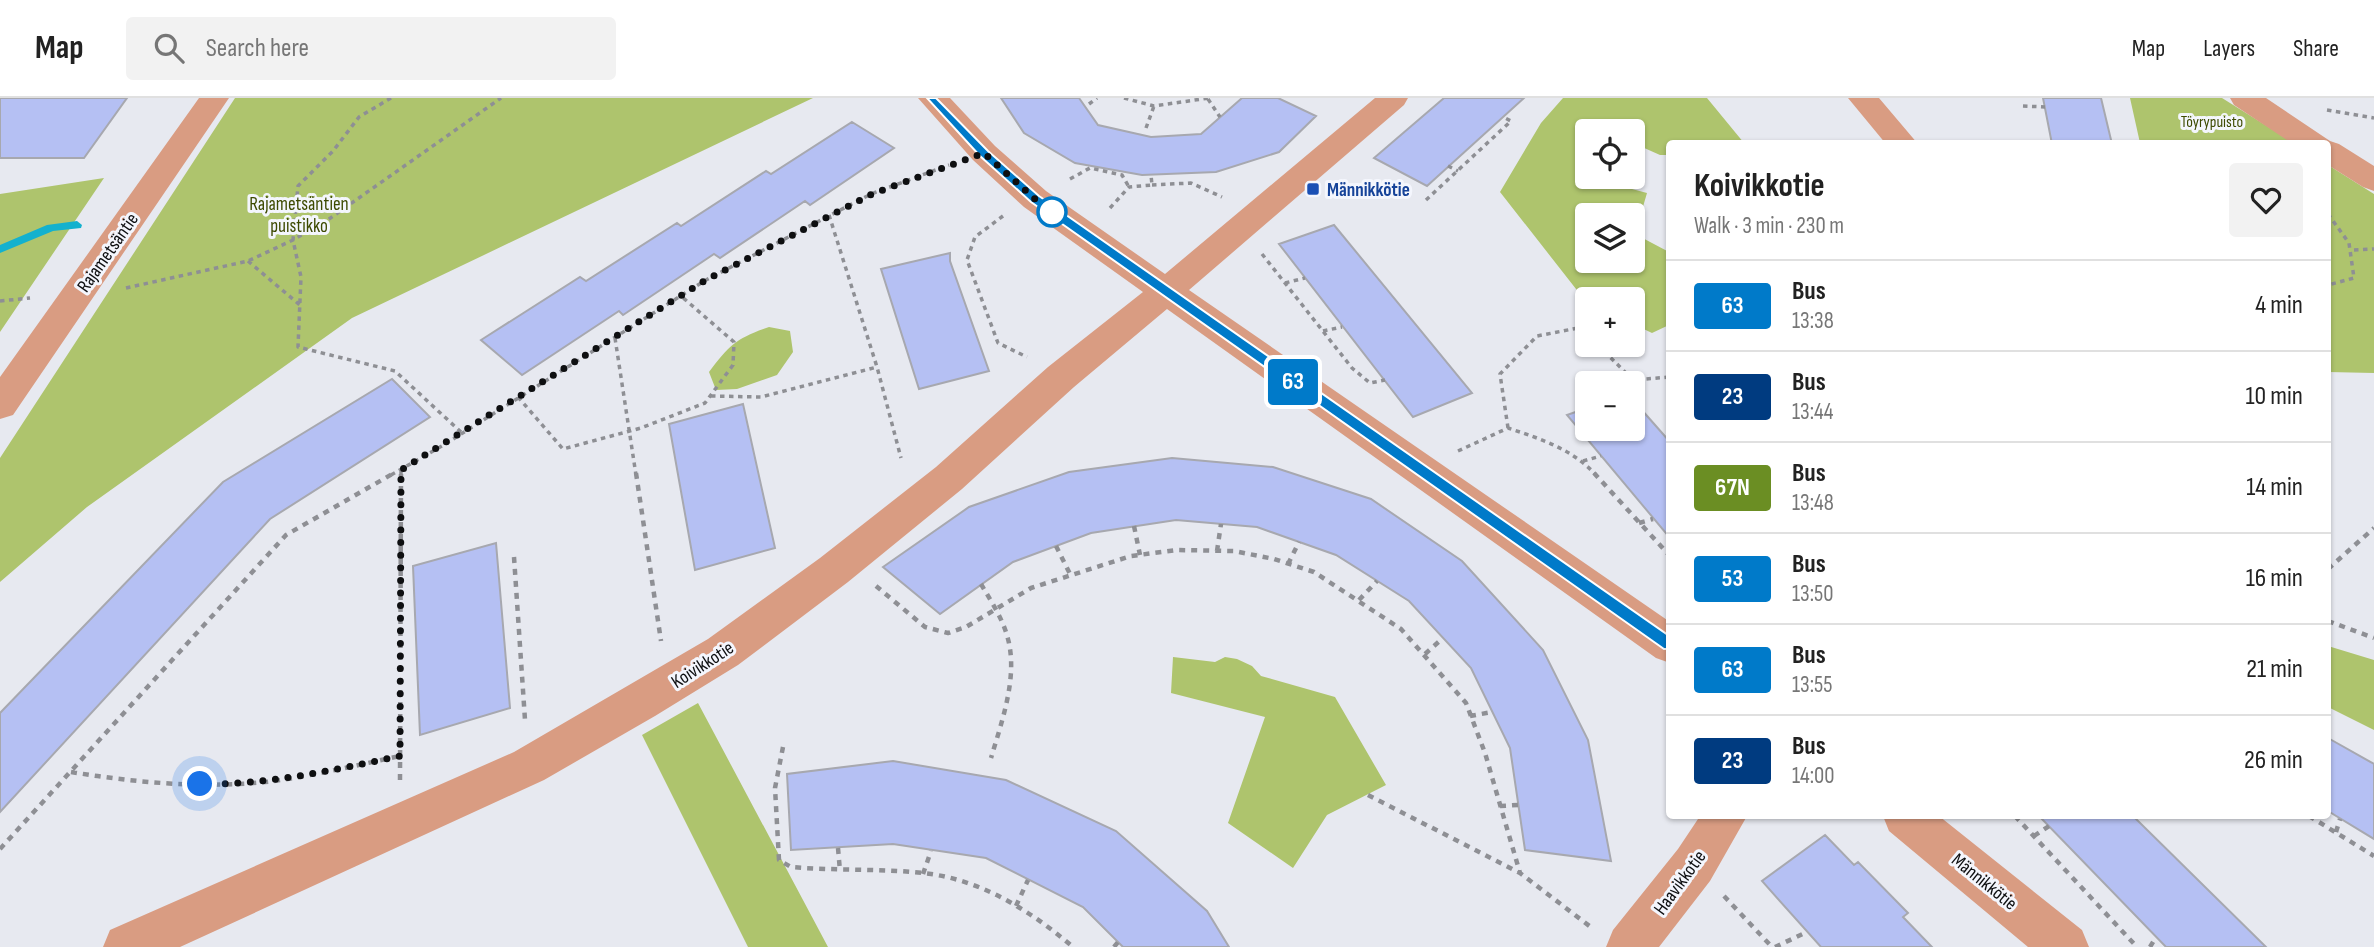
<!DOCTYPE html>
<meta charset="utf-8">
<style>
:root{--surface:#fff;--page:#f2f2f2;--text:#222;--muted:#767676;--line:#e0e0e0}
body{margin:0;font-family:"Sofia Sans Condensed",sans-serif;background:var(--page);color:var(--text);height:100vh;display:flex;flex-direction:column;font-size:26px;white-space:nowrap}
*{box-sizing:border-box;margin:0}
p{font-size:23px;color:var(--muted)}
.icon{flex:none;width:38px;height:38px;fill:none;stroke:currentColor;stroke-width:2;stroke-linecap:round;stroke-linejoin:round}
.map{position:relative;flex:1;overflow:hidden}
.details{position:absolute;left:1666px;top:42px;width:665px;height:679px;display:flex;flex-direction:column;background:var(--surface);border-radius:7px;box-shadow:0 2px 5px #0004}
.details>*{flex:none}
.badge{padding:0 14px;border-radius:5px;font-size:24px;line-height:46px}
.fabs{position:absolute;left:1575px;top:21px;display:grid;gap:14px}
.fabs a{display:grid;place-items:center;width:70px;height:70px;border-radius:7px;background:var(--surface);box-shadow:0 2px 5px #0004;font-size:35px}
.you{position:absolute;width:35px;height:35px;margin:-18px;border:5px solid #fff;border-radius:50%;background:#1a73e8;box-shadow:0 0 0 10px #1a73e833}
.map>.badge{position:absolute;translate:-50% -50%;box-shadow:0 0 0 4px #fff}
.round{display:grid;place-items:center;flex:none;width:74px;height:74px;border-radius:7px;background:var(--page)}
.overview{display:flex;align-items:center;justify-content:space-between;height:119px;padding:0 28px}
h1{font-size:33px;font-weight:700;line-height:52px}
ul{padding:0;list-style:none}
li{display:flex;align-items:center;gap:21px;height:91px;padding:0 28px;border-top:2px solid var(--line)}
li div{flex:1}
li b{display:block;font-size:26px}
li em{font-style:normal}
li .badge{min-width:77px;font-weight:700;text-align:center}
header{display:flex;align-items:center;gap:42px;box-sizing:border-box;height:98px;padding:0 35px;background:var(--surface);border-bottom:2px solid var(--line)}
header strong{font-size:33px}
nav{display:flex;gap:38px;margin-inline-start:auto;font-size:24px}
.search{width:490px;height:63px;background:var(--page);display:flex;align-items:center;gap:18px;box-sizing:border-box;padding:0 24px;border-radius:7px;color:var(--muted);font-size:26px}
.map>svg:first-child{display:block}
.green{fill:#aec46d;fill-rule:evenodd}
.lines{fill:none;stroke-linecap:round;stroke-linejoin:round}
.stream{fill:#13b1ce;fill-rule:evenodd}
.building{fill:#b5c0f3;stroke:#a7a8af;stroke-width:2}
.path-far1{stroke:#8e8f94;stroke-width:3.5;stroke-dasharray:4.5 4.5;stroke-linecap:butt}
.path{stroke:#8e8f94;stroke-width:4.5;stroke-dasharray:6 6;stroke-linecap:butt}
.minor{fill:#d99c82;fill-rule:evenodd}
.line{fill:#007ac9;stroke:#fff;stroke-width:2}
.walk{stroke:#0e0f11;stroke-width:7;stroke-dasharray:0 12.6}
.transit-dot{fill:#1a4fb4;stroke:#f4f6fd;stroke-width:2.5}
.stop-dot{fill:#fff;stroke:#007ac9;stroke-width:3.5}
.labels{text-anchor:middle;stroke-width:6;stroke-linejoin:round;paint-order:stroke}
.far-park-label{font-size:16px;fill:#3d4a01;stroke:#f4f6fd}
.transit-label{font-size:19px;font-weight:bold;fill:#164399;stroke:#f4f6fd;text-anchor:start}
.park-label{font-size:19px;fill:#3d4a01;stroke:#f4f6fd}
.street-label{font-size:19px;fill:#0e0f11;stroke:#f4f6fd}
</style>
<header>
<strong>Map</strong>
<div class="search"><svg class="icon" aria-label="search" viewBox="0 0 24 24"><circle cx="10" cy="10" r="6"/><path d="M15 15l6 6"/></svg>Search here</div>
<nav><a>Map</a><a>Layers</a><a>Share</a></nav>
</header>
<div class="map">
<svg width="2374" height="849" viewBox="0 0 2374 849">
<rect width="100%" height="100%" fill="#e7e9f0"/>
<path class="green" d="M235,0H813L352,220L87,409L0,484V360Z
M1563,0H1707L1744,45L1670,46L1669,57H1660L1633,45V33H1606L1593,28V33H1587V79L1647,95L1635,136L1669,154V227L1652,235L1633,226V201H1587V205L1500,94L1541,25ZM1587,117H1633V163H1587Z
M2130,0H2222L2294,45H2140Z
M2328,67L2374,96V275L2328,274Z
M104,80L0,234V96Z
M769,229L790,233L793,254L777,277L737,291L716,292L709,274C729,247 737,240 769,229Z
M2328,548L2374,562V632L2328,609Z
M1173,559L1215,564L1225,559L1237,561L1252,568L1261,578L1335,599L1386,687L1327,717L1293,770L1228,725L1265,619L1171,595Z
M698,605L828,849H748L642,637Z"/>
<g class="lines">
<path class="stream" d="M77,123L82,127L81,130L53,133L0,155V147L47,127Z"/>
</g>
<path class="building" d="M0,0H127L84,60H0Z
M1001,0H1079L1098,27L1151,39L1201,36L1242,0H1278L1316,18L1279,54L1216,74L1142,77L1075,65L1024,35Z
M1444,0H1524L1427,88L1374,60Z
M2043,0H2101L2112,46H2052Z
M852,24L894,50L810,107L805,103L720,160L714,156L623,217L619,213L522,277L481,242L580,179L586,183L677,125L681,128L766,73L771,76Z
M1334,127L1472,295L1413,319L1279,146Z
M950,155V163L989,273L919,291L881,171Z
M392,281L430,319L270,421L0,714V615L223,384Z
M1633,302L1670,344V440L1567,317L1587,310V331H1633Z
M743,306L775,450L695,472L669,326Z
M1172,360L1273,369L1371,401L1462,463L1543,552L1588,642L1611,763L1525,752L1510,650L1471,570L1409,503L1336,457L1257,429L1176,422L1091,435L1013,464L940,516L883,469L969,409L1069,374Z
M496,445L510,610L420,637L413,468Z
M2328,640L2374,666V741L2328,713Z
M893,663L1006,682L1116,733L1207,813L1229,849H1123L1083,809L986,760L893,746L791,752L787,676Z
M2039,718H2133L2266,849H2166Z
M1825,737L1854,767L1858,764L1908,815L1903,819L1932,849H1821L1762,783Z"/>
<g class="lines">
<path class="path-far1" d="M391,0L359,19L333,53L298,88L293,142L301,179L298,249L395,273L462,335
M1124,0L1154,8L1209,0
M1208,1L1220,19
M1089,6L1097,0
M2023,8L2045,9
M2327,12L2374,20
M1146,30L1154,8
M1448,68L1458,73
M1070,81L1090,70L1122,77L1129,89
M1152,87L1191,85L1222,99
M1426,102L1511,23L1503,19
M1110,110L1129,89L1152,87L1151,77
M2328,116L2349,145L2354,180L2328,187
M829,117L877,269L901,360
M1003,118L975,139L967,162L998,245L1027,259
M2354,152L2374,151
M1262,156L1352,270L1370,285L1385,282
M248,163L301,208
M1285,185L1305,180
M126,190L248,163L293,142L329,121L501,0
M0,203L30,200
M1323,233L1342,229
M615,240L636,377
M1598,247L1633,282L1670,279
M711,298L761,299L877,269
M518,299L563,351L641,330L705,305L733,267L734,244L681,198
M1508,330L1500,276L1537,238L1578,230L1587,238
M1458,353L1508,330C1541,341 1572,351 1596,377
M1583,363L1601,358
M391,377L442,348L706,182L871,96L949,67
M401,377V372"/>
<path class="path" d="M636,375L661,543
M1594,375L1670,458
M1639,425L1653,421
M1134,428L1140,457
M1056,448L1070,476
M1217,453L1221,426
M514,459L525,622
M1288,466L1299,444
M2328,471L2374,430
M981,486C991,503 1003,521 1008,541C1018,579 1002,623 991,660
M876,488L925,529L948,535L966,529L1031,490L1131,458L1177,452L1234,453L1274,461L1314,474L1401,531L1466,605L1485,655L1520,775
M1359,502L1377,483
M2328,523L2374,540
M1425,556L1443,540
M1470,618L1492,614
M783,649L775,690L779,762L791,769C837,773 885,770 931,776C985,784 1032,814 1073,849
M71,674C138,685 206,691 274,683C316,677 358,667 400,658
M400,682L401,375
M1368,697L1520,775L1592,830
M1500,708L1518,707
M2015,718L2137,849
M2309,718L2374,758
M2336,734L2340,721
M2034,738L2049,728
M838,750L840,773
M0,751L286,437L394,375
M923,776L931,753
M1724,798L1772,849
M1016,808L1028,782
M1114,849L1118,844
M1775,849L1807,834
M2150,849L2156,839"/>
<path class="minor" d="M199,0H229L13,317L0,321V279Z
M918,0H950L995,48L1046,93L1165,176L1375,0H1408L1404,7L1189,192L1670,524V565L1656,560L1167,211L1074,289L962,391L848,484L738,567L655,618L544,682L180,849H103L110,832L514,654L708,541L820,460L936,369L1048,269L1143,194L1024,109L973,62Z
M1848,0H1879L1918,46H1886Z
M2230,0H2266L2330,43L2339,46L2374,68V93L2363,89L2328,67V46H2293L2234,7Z
M1700,718H1747L1710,783L1659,849H1606L1613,832L1678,751Z
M1883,718H1939L2082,832L2089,849H2028L1889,733Z"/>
</g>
<path class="line" d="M927,0H936L988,53L1039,98L1675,542L1677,547L1675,551H1664L1031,104L980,58Z"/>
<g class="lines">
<path class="walk" d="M200,686C268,687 334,672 400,658L401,372L706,182L872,96L984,55L1035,101L1057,117L1052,114"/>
</g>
<rect class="transit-dot" x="1306" y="84" width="14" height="14" rx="3.5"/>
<circle class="stop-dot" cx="1052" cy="114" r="14"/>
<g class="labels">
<g class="far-park-label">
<text x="2212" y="29">Töyrypuisto</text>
</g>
<g class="transit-label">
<text x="1327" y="98">Männikkötie</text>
</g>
<g class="park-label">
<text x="299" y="112">Rajametsäntien<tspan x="299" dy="22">puistikko</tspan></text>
</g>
<g class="street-label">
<text transform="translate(107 154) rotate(-55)" y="7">Rajametsäntie</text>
<text transform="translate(702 566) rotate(-33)" y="7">Koivikkotie</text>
<text transform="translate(1985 783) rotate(39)" y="7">Männikkötie</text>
<text transform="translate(1679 784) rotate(-54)" y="7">Haavikkotie</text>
</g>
</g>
</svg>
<div class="fabs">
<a><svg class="icon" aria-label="locate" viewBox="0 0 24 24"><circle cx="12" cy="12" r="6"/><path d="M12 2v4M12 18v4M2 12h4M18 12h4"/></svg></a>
<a><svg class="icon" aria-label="layers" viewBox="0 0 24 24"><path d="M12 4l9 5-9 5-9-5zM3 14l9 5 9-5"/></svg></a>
<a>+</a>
<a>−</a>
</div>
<div class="you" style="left:200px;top:686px"></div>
<b class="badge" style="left:1293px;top:284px;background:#007ac9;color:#fff">63</b>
<section class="details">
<div class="overview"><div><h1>Koivikkotie</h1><p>Walk · 3 min · 230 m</p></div><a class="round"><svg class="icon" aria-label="heart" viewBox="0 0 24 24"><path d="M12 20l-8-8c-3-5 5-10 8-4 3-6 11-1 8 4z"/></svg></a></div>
<ul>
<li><span class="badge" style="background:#007ac9;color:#fff">63</span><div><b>Bus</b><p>13:38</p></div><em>4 min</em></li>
<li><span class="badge" style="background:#003b80;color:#fff">23</span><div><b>Bus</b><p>13:44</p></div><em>10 min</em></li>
<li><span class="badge" style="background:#6b8e23;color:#fff">67N</span><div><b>Bus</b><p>13:48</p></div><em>14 min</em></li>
<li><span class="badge" style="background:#007ac9;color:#fff">53</span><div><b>Bus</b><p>13:50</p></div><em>16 min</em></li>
<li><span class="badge" style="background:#007ac9;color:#fff">63</span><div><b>Bus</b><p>13:55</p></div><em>21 min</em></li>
<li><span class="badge" style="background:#003b80;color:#fff">23</span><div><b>Bus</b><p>14:00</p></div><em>26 min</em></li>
</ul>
</section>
</div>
